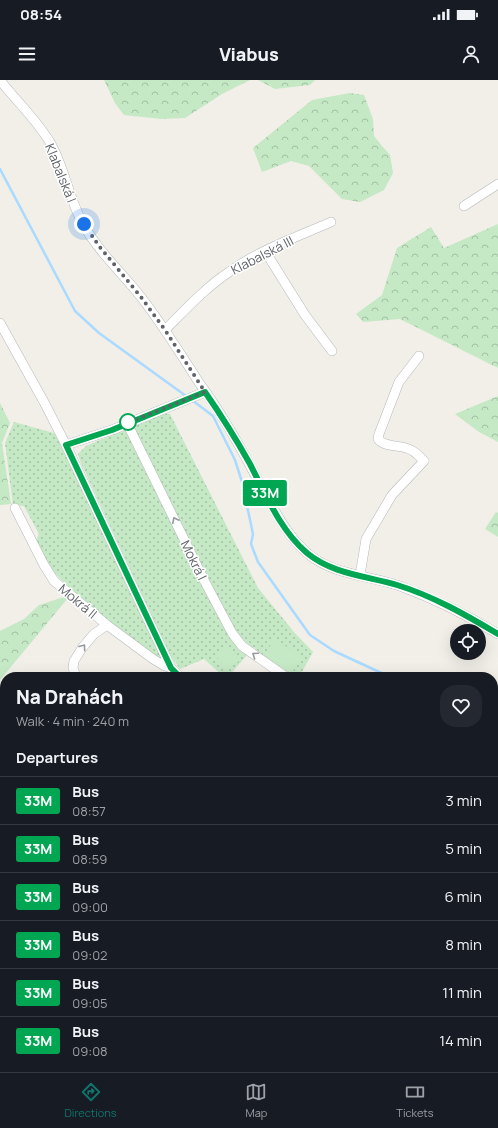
<!DOCTYPE html>
<meta charset="utf-8">
<style>
:root{--surface:#171b24;--page:#242831;--text:#f1f3f6;--muted:#9ea1a6;--line:#363941;--accent:#0f766e}
body{margin:0;font-family:Manrope,sans-serif;background:var(--page);color:var(--text);height:100vh;display:flex;flex-direction:column;font-size:15px;white-space:nowrap}
*{box-sizing:border-box;margin:0}
p{font-size:13px;color:var(--muted)}
.icon{flex:none;width:22px;height:22px;fill:none;stroke:currentColor;stroke-width:2;stroke-linecap:round;stroke-linejoin:round}
.map{position:relative;flex:1;overflow:hidden}
.panel{position:absolute;left:0px;top:592px;width:498px;height:400px;display:flex;flex-direction:column;background:var(--surface);border-radius:16px 16px 0 0;box-shadow:0 4px 16px #0002}
.panel>*{flex:none}
.badge{padding:0 8px;border-radius:3px;font-size:14px;line-height:26px}
.controls{position:absolute;left:450px;top:544px;display:grid;gap:8px}
.controls a{display:grid;place-items:center;width:36px;height:36px;border-radius:50%;background:var(--surface);box-shadow:0 4px 16px #0002;font-size:20px}
.you{position:absolute;width:20px;height:20px;margin:-10px;border:3px solid #fff;border-radius:50%;background:#1a73e8;box-shadow:0 0 0 6px #1a73e833}
.map>.badge{position:absolute;translate:-50% -50%;box-shadow:0 0 0 2px #fff}
h2{padding:0 16px;font-size:15px;line-height:36px}
.round{display:grid;place-items:center;flex:none;width:42px;height:42px;border-radius:16px;background:var(--page)}
.head{display:flex;align-items:center;justify-content:space-between;height:68px;padding:0 16px}
h1{font-size:19px;font-weight:800;line-height:30px}
ul{padding:0;list-style:none}
li{display:flex;align-items:center;gap:12px;height:48px;padding:0 16px;border-top:1px solid var(--line)}
li div{flex:1}
li b{display:block;font-size:15px}
li em{font-style:normal}
li .badge{min-width:44px;font-weight:700;text-align:center}
.status{display:flex;justify-content:space-between;align-items:center;height:28px;padding:0 20px;background:var(--surface);direction:ltr}
.status svg{height:11px;fill:currentColor}
header{display:flex;justify-content:space-between;align-items:center;height:52px;padding:0 16px;background:var(--surface);font-size:18px;font-weight:800}
.tabs{display:flex;justify-content:space-around;align-items:center;height:56px;border-top:1px solid var(--line);background:var(--surface);font-size:11px;color:var(--muted)}
.tabs a{display:grid;justify-items:center;gap:2px}
.tabs .active{color:var(--accent)}
.map>svg:first-child{display:block}
.commercial{fill:#fef7e0}
.industrial{fill:#e0deda}
.grass{fill:url(#grass-dots)}
.forest{fill:url(#forest-crowns)}
.garden{fill:#c5e8c5}
.lines{fill:none;stroke-linecap:round;stroke-linejoin:round}
.stream{stroke:#aadaff;stroke-width:2.5}
.minor-casing{stroke:#b5b8bc;stroke-width:10}
.minor{stroke:#fff;stroke-width:9}
.oneway{stroke:#979a9d}
.line-casing{stroke:#fff;stroke-width:9}
.line{stroke:#00a651;stroke-width:6}
.walk{stroke:#5f6368;stroke-width:4;stroke-dasharray:0 7.2}
.stop-dot{fill:#fff;stroke:#00a651;stroke-width:2}
.labels{text-anchor:middle;stroke-width:3;stroke-linejoin:round;paint-order:stroke}
.street-label{font-size:13px;fill:#5f6368;stroke:#fff}
</style>
<div class="status"><b>08:54</b><svg viewBox="0 0 49 12"><path d="M0 12V9h3v3zM5 12V6h3v6zM10 12V3h3v9zM15 12V0h3v12zM26 1h20v11H26zM47 4h2v5h-2z"/></svg></div>
<header><svg class="icon" aria-label="menu" viewBox="0 0 24 24"><path d="M4 6h16M4 12h16M4 18h16"/></svg>Viabus<svg class="icon" aria-label="person" viewBox="0 0 24 24"><circle cx="12" cy="8" r="4"/><path d="M4 21q1-7 8-7t8 7"/></svg></header>
<div class="map">
<svg width="498" height="992" viewBox="0 0 498 992">
<defs>
<pattern id="grass-dots" width="8" height="8" patternUnits="userSpaceOnUse"><rect width="8" height="8" fill="#c5e8c5"/><path d="M2 2h.1M6 6h.1" fill="none" stroke="#a3c0a4" stroke-width="1.8" stroke-linecap="round"/></pattern>
<pattern id="forest-crowns" width="20" height="18" patternUnits="userSpaceOnUse"><rect width="20" height="18" fill="#c5e8c5"/><path d="M2 6a3 3 0 1 1 6 0M12 15a3 3 0 1 1 6 0" fill="none" stroke="#a3c0a4"/></pattern>
</defs>
<rect width="100%" height="100%" fill="#f1efe8"/>
<path class="commercial" d="M498,846V954L493,956V847Z"/>
<path class="industrial" d="M414,987H459L458,992H406Z"/>
<path class="grass" d="M163,333L170,334L258,508L294,552L313,572L299,597H295L263,576L254,567L228,597H224L204,579L180,589L170,575L81,383L78,374L86,366Z
M14,342L54,353L67,377L163,580L140,567L65,504L53,491L36,460L39,454L24,426L13,425L5,363Z
M493,623L498,624V669L493,668Z"/>
<path class="forest" d="M104,0H250L222,14L185,38L161,39L124,35L115,23Z
M258,0H315L310,5L275,9Z
M350,13L364,15L373,39L374,56L382,66L390,75L393,93L384,110L360,122L342,119L309,86L291,81L262,92L253,68L312,20Z
M498,144V288L400,239L363,242L356,234L382,215L397,168L431,147L444,168Z
M498,316V362L479,352L455,334Z
M0,323L10,343L2,363L11,424L0,425Z
M496,432L498,433V457L485,449Z
M64,517L68,518L0,600V551L24,539L39,525Z
M0,907H5V987H414L406,992H0Z"/>
<path class="garden" d="M275,559L302,577L291,594L263,576Z
M228,565L240,580L228,590L215,575Z
M0,728L5,733V869L0,866Z"/>
<g class="lines">
<path class="stream" d="M0,89L75,231L99,253L186,316
M192,320L213,336L235,380L242,402L253,454L251,464L258,482L310,555L334,571L390,597
M493,636L498,640
M493,968L498,967
M423,992L429,987"/>
<defs>
<path id="minor" d="M0,0C17,22 37,40 51,64C65,89 69,119 83,144C98,171 122,193 141,217C162,244 180,273 198,301C207,314 216,326 224,340C238,362 250,385 262,408C275,431 286,454 306,472C331,495 369,495 400,506C435,519 467,535 498,554
M464,126L498,104
M265,171L305,235L332,271
M0,243L44,322L66,365L171,588L180,597
M165,250C185,230 205,208 229,192C259,170 297,157 331,142
M127,343L205,502L232,553L242,566L286,597
M66,365L112,350L205,312
M15,428L44,485L54,501L107,545L153,579L163,585L171,588
M360,495L366,459L392,415L424,381C418,375 414,370 406,368C397,365 384,367 378,359L379,354L399,302L419,276
M76,597L73,588L74,581L82,568L94,554L107,545
M0,616L5,620
M0,717L5,721
M470,992C475,987 481,987 486,992"/>
</defs>
<use href="#minor" class="minor-casing"/>
<use href="#minor" class="minor"/>
</g>
<defs><path id="oneway-chevron" d="M-2-3.5L2.5 0L-2 3.5" fill="none" stroke-width="1.6" stroke-linecap="round" stroke-linejoin="round"/></defs>
<g class="oneway">
<use href="#oneway-chevron" transform="translate(175 440) rotate(-116)"/>
<use href="#oneway-chevron" transform="translate(83 567) rotate(-54)"/>
<use href="#oneway-chevron" transform="translate(255 575) rotate(-145)"/>
</g>
<g class="lines">
<defs>
<path id="line" d="M180,597L171,588L66,365L112,350L205,312C221,335 236,359 250,384C266,415 280,450 307,473C332,494 367,496 397,505C433,516 466,535 498,554"/>
</defs>
<use href="#line" class="line-casing"/>
<use href="#line" class="line"/>
<path class="walk" d="M84,144L99,166L141,217L165,250L205,312L127,343L128,342"/>
</g>
<circle class="stop-dot" cx="128" cy="342" r="8"/>
<g class="labels">
<g class="street-label">
<text transform="translate(61 93) rotate(68)" y="5">Klabalská I</text>
<text transform="translate(262 175) rotate(-27)" y="5">Klabalská III</text>
<text transform="translate(194 480) rotate(64)" y="5">Mokrá I</text>
<text transform="translate(78 521) rotate(40)" y="5">Mokrá II</text>
</g>
</g>
</svg>
<div class="controls">
<a><svg class="icon" aria-label="locate" viewBox="0 0 24 24"><circle cx="12" cy="12" r="6"/><path d="M12 2v4M12 18v4M2 12h4M18 12h4"/></svg></a>
</div>
<div class="you" style="left:84px;top:144px"></div>
<b class="badge" style="left:265px;top:413px;background:#00a651;color:#fff">33M</b>
<section class="panel">
<div class="head"><div><h1>Na Drahách</h1><p>Walk · 4 min · 240 m</p></div><a class="round"><svg class="icon" aria-label="heart" viewBox="0 0 24 24"><path d="M12 20l-8-8c-3-5 5-10 8-4 3-6 11-1 8 4z"/></svg></a></div>
<h2>Departures</h2>
<ul>
<li><span class="badge" style="background:#00a651;color:#fff">33M</span><div><b>Bus</b><p>08:57</p></div><em>3 min</em></li>
<li><span class="badge" style="background:#00a651;color:#fff">33M</span><div><b>Bus</b><p>08:59</p></div><em>5 min</em></li>
<li><span class="badge" style="background:#00a651;color:#fff">33M</span><div><b>Bus</b><p>09:00</p></div><em>6 min</em></li>
<li><span class="badge" style="background:#00a651;color:#fff">33M</span><div><b>Bus</b><p>09:02</p></div><em>8 min</em></li>
<li><span class="badge" style="background:#00a651;color:#fff">33M</span><div><b>Bus</b><p>09:05</p></div><em>11 min</em></li>
<li><span class="badge" style="background:#00a651;color:#fff">33M</span><div><b>Bus</b><p>09:08</p></div><em>14 min</em></li>
</ul>
</section>
</div>
<nav class="tabs">
<a class="active"><svg class="icon" aria-label="directions" viewBox="0 0 24 24"><path d="M12 3l9 9-9 9-9-9zM9 14v-3h6M13 9l2 2-2 2"/></svg>Directions</a>
<a><svg class="icon" aria-label="map" viewBox="0 0 24 24"><path d="M3 6l6-2 6 2 6-2v14l-6 2-6-2-6 2zM9 4v14M15 6v14"/></svg>Map</a>
<a><svg class="icon" aria-label="tickets" viewBox="0 0 24 24"><path d="M3 7h18v10H3zM15 7v10"/></svg>Tickets</a>
</nav>
